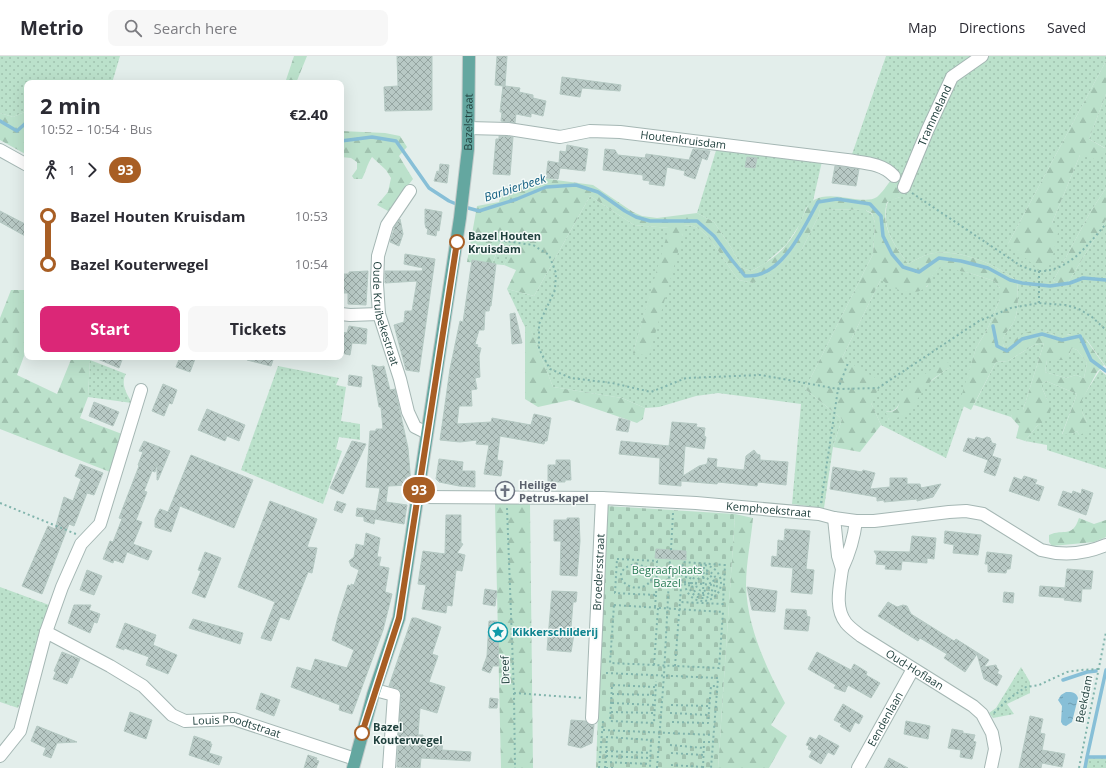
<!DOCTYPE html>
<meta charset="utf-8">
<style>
:root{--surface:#fff;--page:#f7f7f7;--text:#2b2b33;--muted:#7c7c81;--line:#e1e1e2;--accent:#db2777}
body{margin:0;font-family:"Open Sans",sans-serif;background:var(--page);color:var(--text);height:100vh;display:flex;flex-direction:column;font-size:15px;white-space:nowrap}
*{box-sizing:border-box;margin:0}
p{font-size:13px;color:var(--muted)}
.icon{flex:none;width:22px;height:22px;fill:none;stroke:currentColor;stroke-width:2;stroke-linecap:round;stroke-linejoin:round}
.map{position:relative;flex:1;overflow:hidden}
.panel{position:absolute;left:24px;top:24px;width:320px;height:280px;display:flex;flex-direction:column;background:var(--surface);border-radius:8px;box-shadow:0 4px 16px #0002}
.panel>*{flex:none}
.badge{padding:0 8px;border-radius:13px;font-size:14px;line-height:26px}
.map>.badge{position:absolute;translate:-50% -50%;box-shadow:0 0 0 2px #fff}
.legs{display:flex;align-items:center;gap:6px;height:44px;padding:0 16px;font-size:13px}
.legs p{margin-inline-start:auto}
.overview{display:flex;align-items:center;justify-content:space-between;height:68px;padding:0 16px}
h1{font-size:22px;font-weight:700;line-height:30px}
.button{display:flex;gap:8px;margin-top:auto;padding:8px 16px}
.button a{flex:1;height:46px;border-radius:8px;background:var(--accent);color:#fff;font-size:16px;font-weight:700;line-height:46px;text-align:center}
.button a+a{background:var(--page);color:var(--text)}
ul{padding:0 16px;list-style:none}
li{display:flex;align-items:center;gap:14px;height:48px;font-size:15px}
li i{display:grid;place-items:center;width:6px;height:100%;margin:0 5px;background:currentColor}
li i::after{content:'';width:10px;height:10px;margin:-5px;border:3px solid;border-radius:50%;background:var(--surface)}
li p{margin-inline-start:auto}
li:first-child i{background:linear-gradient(#0000 50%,currentColor 0)}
li:last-child i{background:linear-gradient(currentColor 50%,#0000 0)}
header{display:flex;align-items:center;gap:24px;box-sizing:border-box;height:56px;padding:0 20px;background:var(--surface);border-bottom:1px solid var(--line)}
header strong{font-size:19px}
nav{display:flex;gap:22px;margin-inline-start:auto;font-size:14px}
.search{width:280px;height:36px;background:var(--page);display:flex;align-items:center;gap:10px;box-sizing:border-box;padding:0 14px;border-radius:8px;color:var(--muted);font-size:15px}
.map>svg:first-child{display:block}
.grass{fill:url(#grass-dots);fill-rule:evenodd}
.forest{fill:url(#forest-firs);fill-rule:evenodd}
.cemetery{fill:url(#cemetery-stones)}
.water{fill:url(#water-ripples)}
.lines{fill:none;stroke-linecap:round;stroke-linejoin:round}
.stream{stroke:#87bfd7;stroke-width:3.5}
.building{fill:url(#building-cross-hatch);stroke:#b5c9c3}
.minor-casing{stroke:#a5b7b4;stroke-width:14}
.major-casing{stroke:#c1cac9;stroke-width:14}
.path{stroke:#81b4ac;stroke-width:2;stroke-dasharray:2 3;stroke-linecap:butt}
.minor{stroke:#fff;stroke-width:12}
.major{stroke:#64a7a0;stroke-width:12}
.line-1-casing{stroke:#fff;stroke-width:9}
.line-1{stroke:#a85e24;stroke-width:6}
.stop-1-dot{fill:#fff;stroke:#a85e24;stroke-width:2}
.labels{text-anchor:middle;stroke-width:3;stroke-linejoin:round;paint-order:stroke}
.street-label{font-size:11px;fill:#21413e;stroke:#f4faf8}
.stop-label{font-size:11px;font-weight:bold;fill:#21413e;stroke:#f4faf8;text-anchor:start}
.worship-label{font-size:11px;font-weight:bold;fill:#5b616d;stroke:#f4faf8;text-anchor:start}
.park-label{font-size:11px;fill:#287c55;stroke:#f4faf8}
.culture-label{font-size:11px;font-weight:bold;fill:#0d838f;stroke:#f4faf8;text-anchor:start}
.water-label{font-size:12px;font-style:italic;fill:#156183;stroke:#f4faf8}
</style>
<header>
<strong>Metrio</strong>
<div class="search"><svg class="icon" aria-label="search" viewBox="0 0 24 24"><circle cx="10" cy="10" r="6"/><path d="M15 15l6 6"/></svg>Search here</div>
<nav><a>Map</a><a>Directions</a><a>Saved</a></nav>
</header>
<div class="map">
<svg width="1106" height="712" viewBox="0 0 1106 712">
<defs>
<pattern id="grass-dots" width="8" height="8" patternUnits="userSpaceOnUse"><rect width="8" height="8" fill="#bbe1cb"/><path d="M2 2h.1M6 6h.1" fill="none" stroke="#a0c2af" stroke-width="1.8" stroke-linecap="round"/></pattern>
<pattern id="forest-firs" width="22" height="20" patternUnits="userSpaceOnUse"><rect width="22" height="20" fill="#bbe1cb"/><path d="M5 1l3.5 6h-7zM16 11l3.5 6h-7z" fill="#a0c2af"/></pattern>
<pattern id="cemetery-stones" width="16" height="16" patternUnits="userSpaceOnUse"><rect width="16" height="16" fill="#bbe1cb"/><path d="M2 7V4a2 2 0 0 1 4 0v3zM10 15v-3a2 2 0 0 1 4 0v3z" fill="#a0c2af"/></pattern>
<pattern id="water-ripples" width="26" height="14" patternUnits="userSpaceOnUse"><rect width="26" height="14" fill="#87bfd7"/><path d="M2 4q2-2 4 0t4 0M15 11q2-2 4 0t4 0" fill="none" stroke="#6e9db0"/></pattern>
<pattern id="building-cross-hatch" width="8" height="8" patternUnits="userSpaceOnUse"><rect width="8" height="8" fill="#b8c9c5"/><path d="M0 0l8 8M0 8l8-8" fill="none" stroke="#95a5a1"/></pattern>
</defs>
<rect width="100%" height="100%" fill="#e3eeeb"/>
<path class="grass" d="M0,0H120L112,27H27V55L13,61L0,57Z
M886,0H1106V5L1008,188L1052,167L1080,99L1105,92L1089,83L1106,38V132L1091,155L1053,225L1066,230L1106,164V311L1087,284L1069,278L1064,280L1055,279L1045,275L1013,286L1004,291C999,279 1011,274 1015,263C1019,252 1018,237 1017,225C997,209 961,193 934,197C925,198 916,204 908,208C894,188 880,171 888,145L900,141L899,132L891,124L894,120L850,104Z
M718,88L823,101L813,145L806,152L800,168L786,189L764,208L751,215L742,212L732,193L714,166L697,157Z
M590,140L634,169L670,172L633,297L683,178V170C686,170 690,169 693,170C709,174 727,211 739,224L753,227L802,193L818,161L820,153L865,154L872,158L875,167L873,198L805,333L842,363L833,391L824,452L792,448L801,348L718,337L696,340L659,351L645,352L622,342L553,331L529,270L525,271L507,233L534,240Z
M502,185L516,187L504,209L492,208Z
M943,210L973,218L994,225L1000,232V243L987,274L976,292L960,348L964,350L946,402L881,369L871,347L842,302L881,223L927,231L934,216ZM950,311C928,326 909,346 889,364L886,355C898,358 901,344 903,335Z
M1044,287L1023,354H1014L1011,361L974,349L996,306L1008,305L1034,289Z
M1072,292L1077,294L1087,307L1084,322L1076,319L1066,322L1045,316L1047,304L1069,299Z
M90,304L126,318C120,328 127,338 132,347L88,341Z
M278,310L339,322L336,329L346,331L341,365L360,368V384L339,381L336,393L342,395L323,448L241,414Z
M1100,314L1106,319V413L1047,394V389L1025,385L1037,370L1049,361L1047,343L1042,332V328L1046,325L1077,338L1062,378H1072L1077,375L1079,379L1087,366L1082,356L1081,344Z
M0,531L49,549L35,594L22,643L18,652L0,646Z
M1021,611L1030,626V637L1007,648L1014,658L993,662L989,657L996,652Z
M1087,701H1106V712H1083Z"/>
<path class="forest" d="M294,0H307L296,27H285Z
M1106,5V38L1089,83L1106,93L1098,104L1080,99L1052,167L1058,177L1052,203L1040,214L1008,188Z
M27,55V99L0,84V57L13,61Z
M341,75L385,77L400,80L407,91L399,100L413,123L388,155L377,149L388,136L391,122L386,114L372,101C367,108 366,116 362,123H354L352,120L357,113V106L351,102L341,101Z
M541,122L593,129L633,156L642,160L657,162L697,157L714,166L732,193L742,212L751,215C763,209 779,199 787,188C792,182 797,174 800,167C804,159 806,149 814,144C832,133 863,150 877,141C882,137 887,129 891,124L904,136L900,141L887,146C880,171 894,188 908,208C916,204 925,198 934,197C961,193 997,209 1017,225C1018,237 1019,252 1015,263C1012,273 999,279 1004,291L1023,278L1034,274L1045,275L1055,279L1082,278L1104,309L1097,316L1082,344V356L1087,366V376L1079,379L1077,375L1072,378L1062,379L1077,338L1046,325L1042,328V332L1051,352L1049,362L1037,370L1025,385L1016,382L1019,370L1011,361L1013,354H1023L1044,287L1034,289L1008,305L996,306L971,354L959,348L976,292L987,274L1000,243V232L994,225L973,218L943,211C940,212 937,214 935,216C931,220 931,227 927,230C915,243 891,233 881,223L842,302L882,326L871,347L881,369L860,396L833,391L842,363L805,333L873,198L875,167L872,157L865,154L820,153L818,161L802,193L769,220L753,227L739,224C727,211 709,174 693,170C690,169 686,170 683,170V178L649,300L633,297L669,172L634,169L590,140L534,240L507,233L516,214L504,209L515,187L501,185L492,208L467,206L477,150L499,146L502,135L531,124ZM1072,292L1077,294L1087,307L1084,322L1076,319L1066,322L1045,316L1047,304H1065L1069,299Z
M1106,132V164L1066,230L1053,225L1091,155Z
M11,234H27V292L17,319L57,338L72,301H82L90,304L88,341L80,362L122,378L110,416L0,373V262Z
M529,269L553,331L622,342L645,352L643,363L637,367L570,344L538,351L525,343V271Z
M947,304L950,311L933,323L925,332L914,348L903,360L889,364L885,355C902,359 898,343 903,335C905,332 909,330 911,329C923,319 934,311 947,304Z
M530,447L533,712H501L495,448Z
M735,458L753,462C751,484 746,507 746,529C747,571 766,611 785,647L771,669L787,680L769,712H718Z
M1079,462L1094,468L1106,464V481L1094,486L1052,490L1049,486V479C1064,472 1072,483 1079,462Z"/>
<path class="cemetery" d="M607,450L735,458L718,712H596L604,491Z"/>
<path class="water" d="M1066,636C1072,636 1076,636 1078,642L1072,666L1066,670L1063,669L1061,666L1062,650L1058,644L1061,639Z"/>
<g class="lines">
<path class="stream" d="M0,65L17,75L27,66
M341,85L372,81L396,85L429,132L449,145L461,150L479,155L517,143L546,131L576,129L598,136L625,155L636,161L650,165H697L714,180L731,203L745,220C750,220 756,220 760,218C787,210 805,169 818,146L837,143L870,148L881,160L883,180L892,198L903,211L919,216L939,202L961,205L988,212L1010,224L1022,227L1050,230L1070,227L1083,222L1106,224
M993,270L997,290L1007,295L1022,283L1042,278L1062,284L1080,280L1091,304L1106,315
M1106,614L1087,701H1106
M1063,624L1087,616L1096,615
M1085,712L1087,701"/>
</g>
<path class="building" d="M397,0H432V54L385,55L384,31L398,30Z
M497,0H507L505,30L520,32L519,36L533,39V42L546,45L543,60L531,57V61L516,58L515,67L501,65L502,56H500L503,30L495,29Z
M562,21L621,29L620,35L582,32L580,41L560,38Z
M499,80L513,81L510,119L493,118L496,83H499Z
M567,89L588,93L585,115L560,112L558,123L546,122L548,105L559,107L560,95L566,96Z
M605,93L615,94L618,99L645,102L646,98L689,104L693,93L710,95L707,104L702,102L695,123L684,119L685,115L667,111L664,130L649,128L650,125L643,124V119L603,114Z
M747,101L757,102L755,112L745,111Z
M440,108L449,109L447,127L434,125L437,115L439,116Z
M835,110L859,113L856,130L832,127Z
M425,153L442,156L439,175L437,174L436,180L427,178L428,173L426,172L425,168Z
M0,155L27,169V181L0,166Z
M400,163L403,178L399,190L390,186L395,170Z
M405,198L435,203L419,316L406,314L394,269L404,266L405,255H412L417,225L385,227V215H422L423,212L404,208Z
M472,204L496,208L491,250H490L489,255H485L484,274H479L475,288L478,289L477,291L481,292L479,300L480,321L475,322L477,333L471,334L472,350H459L457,368L491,366L492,362L531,369L534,358L551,362L547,385H545L544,388L500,380L497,404L503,405L501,420L484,418L489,389L476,388L477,384L460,386L440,384L450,313L460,265L463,266Z
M368,215L366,249L348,248V237H341V218H349V216Z
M515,257L522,287L512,288L510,258Z
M349,270L367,273L366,288L352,287L350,299L341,297V276L347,277Z
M93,301H123L119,312Z
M180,301H190L195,303L190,316L176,311Z
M247,301H274L271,310L247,304Z
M372,309L379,311L384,310L390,334L395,333L408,392L411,429L388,430L386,446L407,449L404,468L375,463L374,468L364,465V461L356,460L357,452L376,455L380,432L366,431L370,375H376V373H383L381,351H379Z
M349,319L362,321L361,331L348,329Z
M163,328L177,334L172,348L169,347L164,360L152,355Z
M94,346L119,356L113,370L89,360Z
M207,353L245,369L239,385L227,380L225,385L198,374Z
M619,362L630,365L628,376L616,374Z
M672,366L697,368L696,371L705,372L704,380L706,381L704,393L685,390L683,420L699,410L707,408L708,402L717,403L716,411L744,414L746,400L754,394L757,398L760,399V404L788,406L786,429L758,426L757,430L718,426L717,428L681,425V430L659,428L660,402L619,398L621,385L669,390Z
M976,381L983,383L987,381L990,382L992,387L996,388L992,400L1001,403L995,420L984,416L988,404L963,395L968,382L975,384Z
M144,385L170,395L158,424H157V409L155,416L152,415L144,435L147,436L136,464L142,466L133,488L152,495L148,504L127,496L123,507L114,504L113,507L103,503L110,485L113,486L122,463L119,462L139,410L138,409L143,396L139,395Z
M352,385L366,388L343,438L330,432Z
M191,399L253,424L234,472L180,450L171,476L155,471V463L160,453L168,456Z
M439,403L463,406L462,415H475V431L459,430L439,426L436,423Z
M556,404H570L571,424H565V426H548V409H556Z
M80,408L103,417L94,439L87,437L74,470L69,468L42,538L22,530L48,470L55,473L64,441L73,445L81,423L75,420Z
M833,411L862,416L863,414L875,417L870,433L890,431V422H907V428H920L921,432L941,428L933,441L917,445V443L884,446V444L877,445V441L830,433Z
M1024,420L1037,424L1035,428L1044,431L1039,445L1009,435L1014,421L1022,424Z
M1082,433L1093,437L1086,459L1058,449L1063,435L1072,438L1073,435L1081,438Z
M270,445L317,463L307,491L317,492L312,517L308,516L289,564L280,561L271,585L261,582L275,546L238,531Z
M337,445L346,448L342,457L334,454Z
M446,459H461V487L463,488L457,497L465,499L462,515L456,514L452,550L447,549L446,557L422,553L426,529L418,528L423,495L445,498Z
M567,462H579L580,485L577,520L560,519L561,485H554V464H567Z
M785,473L810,475L806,513L814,514L812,538L791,536L793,512L771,510L772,500L777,501L778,484L784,485Z
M945,475L981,479L978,499L953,497L954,489L944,487Z
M366,477L380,482L377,501H381L379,510L389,512L385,536L392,538L383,574L352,658L339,654L340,649L291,631L297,611L311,615L315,603L347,612L354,594L332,584L338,561L348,529L351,530V528L354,529L359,514L351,510L349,505L354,501L356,488L364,490Z
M912,480L936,482L934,503L927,502V507L902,505L901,514L885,513L886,509L876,508L877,500L874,495L910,496Z
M656,493L686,495V504L655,502Z
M205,496L221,502L205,542L192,537L201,515L198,514Z
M987,496L1012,499L1010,513H1007L1006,517L988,516V508H985Z
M1067,513L1093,515L1091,533H1082L1081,546L1064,544L1065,542L1039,540L1040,530L1065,532Z
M87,514L102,520L94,539L80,534Z
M747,531L777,535L775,556L752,554Z
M485,533L497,535L495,550L483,548Z
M552,535L577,536L576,546H573L571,572H575L571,596L547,594Z
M1004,536L1014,537L1013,547L1003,546Z
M888,546L897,551L903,549L907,550L911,558L954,585L956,583L989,604L984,611L996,609L997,612L999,614L997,617L1002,620L997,630L984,623L977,598L965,616L944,602L947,598L920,582L918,585L878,560Z
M74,549H91L89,554L100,558L97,567L94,566L90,577L68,567Z
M786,553L806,554L807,560L810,561L808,575L784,573Z
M412,562H416L441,571L432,598L438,600L429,626L445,631L437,657L420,652L418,679H423L422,684L443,685L442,694L471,696L470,705L421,702L420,712L397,711L401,634L389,630Z
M193,563L243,577L240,588L189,572Z
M489,565H497V571H498L499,610H493L490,617L482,614L487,600Z
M125,567L156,579L153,589L177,599L168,618L146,609L149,601L124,592V594L116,591Z
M62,596L80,603L72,622L70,621L67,628L53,623L56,616L54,615Z
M817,596L851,614L854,608L867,616L866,619L880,627L871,642L848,629L845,636L834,632L836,629L808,613Z
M261,637L280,644L274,660L256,653Z
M490,642L498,643L497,652H489Z
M843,648L863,660L859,668L855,666L850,676L840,670L842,668L834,664Z
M130,656L152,664L146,683L124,675Z
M1030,660L1043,663L1040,677L1045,678L1042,694L1065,698L1062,711L1042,707L1041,712H1019Z
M571,664L585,665L588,668L594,669L592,687L581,692L568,689Z
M906,665L930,670L928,683L904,678Z
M37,670L77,686L57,687L51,702L43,699L46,692L31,685Z
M952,673L963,675V677L975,679L973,685L976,686L972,703L960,701L961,694L948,692Z
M819,679L839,690L834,699L828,696L821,708L809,701L812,695L808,693L809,690L806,689L810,681L816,684Z
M194,680L211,686L210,688H212L209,697L222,701L219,709L189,699Z
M308,699L317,702L316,704L319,705L316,712H304Z
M889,702L908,712H884Z"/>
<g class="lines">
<defs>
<g id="minor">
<path id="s1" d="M468,72L508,73L560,81L590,75L620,76L847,104C864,107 882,107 894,120"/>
<path d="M0,94L27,109"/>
<path id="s2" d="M904,131L928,73L952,21L982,0"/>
<path id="s3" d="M410,135L387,169L378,200L377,228L379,258L400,323L408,356L415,371L427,377"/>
<path d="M341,258L350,259L379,258"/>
<path id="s4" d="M417,441L602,442L696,447L819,458L834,462L856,465H874L949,456L966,455L983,458L1041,494C1063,500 1085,498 1106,489"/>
<path d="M834,462L838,500L842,513C849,498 854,482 856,465"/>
<path id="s5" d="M842,513C840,530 834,552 846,567C850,572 856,576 861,580L973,650L982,658L992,677L995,693L991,712"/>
<path id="s6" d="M46,576L110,610L143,630L172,659L185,665L234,663L355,703"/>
<path d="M375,634L394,639L389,712"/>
<path id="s7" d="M592,662L602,442"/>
<path d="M0,700L20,675L46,576L62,531L81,488L100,468L141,334"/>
<path id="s8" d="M858,712L913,613"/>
</g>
<g id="major">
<path id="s9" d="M353,712L373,639L399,562L460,162L468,93L469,0"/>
</g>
</defs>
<use href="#minor" class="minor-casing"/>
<use href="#major" class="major-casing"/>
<path class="path" d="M912,137L1021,210C1027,212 1033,215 1039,215C1069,216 1088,188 1106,168
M469,180L533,189L549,199L556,217L555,234L539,268V293L550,313L571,322L612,327L651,336L686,322L761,319L838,333L878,332L979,265L1011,252L1039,247L1066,249L1079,253L1092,261L1106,274
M1039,215V247
M0,447L76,478
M821,447L838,333L848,307
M507,452L514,637L515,712
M671,494L673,457
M617,503L657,505L656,539L615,537Z
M636,508L646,511L652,517L651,525C632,545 603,514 636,508Z
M685 527a18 18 0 1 1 36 0a18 18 0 1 1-36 0Z
M689 528a14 14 0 1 1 28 0a14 14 0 1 1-28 0Z
M692 528a11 11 0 1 1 22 0a11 11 0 1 1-22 0Z
M696 528a7 7 0 1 1 14 0a7 7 0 1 1-14 0Z
M690,527L714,529
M703,538L704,508
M614,549L723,556L719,612L610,607Z
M655,551L656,539
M654,609L658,552
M675,610L683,506L725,509L723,548L680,546
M606,617L718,622L711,712
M655,631L612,629L610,665L654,667L656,625
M514,637L583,642
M612,638L655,639
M612,647L655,649
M671,649L709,650
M611,656L655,657
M670,657L709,659
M994,657L1007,644L1026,631L1039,629L1067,616L1081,614L1098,613
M672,666L708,667L711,630H718
M603,674L713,679
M670,689L704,692
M606,695L651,697
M671,697L703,699
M606,700L650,702
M605,706L650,708
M671,709L703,711
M599,712L603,665
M605,712L607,681L651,684L650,712
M606,712H614
M657,712L664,619L670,503
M703,712L704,686H713
M1079,712L1106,576"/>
<use href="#minor" class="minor"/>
<use href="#major" class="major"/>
</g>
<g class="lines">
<defs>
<path id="line-1" d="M362,677L399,562L457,186"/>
</defs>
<use href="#line-1" class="line-1-casing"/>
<use href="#line-1" class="line-1"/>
</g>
<defs>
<symbol id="church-ring" viewBox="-11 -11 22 22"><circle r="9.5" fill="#f4faf8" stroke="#6b7280" stroke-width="1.5"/><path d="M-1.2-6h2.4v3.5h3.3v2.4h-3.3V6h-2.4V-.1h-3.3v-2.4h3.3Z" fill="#6b7280"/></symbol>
<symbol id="sight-ring" viewBox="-11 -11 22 22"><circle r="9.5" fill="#f4faf8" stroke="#0f9aa8" stroke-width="1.5"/><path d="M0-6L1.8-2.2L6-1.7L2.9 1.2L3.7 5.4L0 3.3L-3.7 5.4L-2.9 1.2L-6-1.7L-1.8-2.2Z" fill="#0f9aa8"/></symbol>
</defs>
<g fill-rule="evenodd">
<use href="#church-ring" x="494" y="424" width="22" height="22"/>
<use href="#sight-ring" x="487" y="565" width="22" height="22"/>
</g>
<g class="stop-1-dot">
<circle cx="457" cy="186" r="7"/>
<circle cx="362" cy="677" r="7"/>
</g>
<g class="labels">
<g class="street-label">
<text dy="4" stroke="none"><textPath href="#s2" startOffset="78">Trammeland</textPath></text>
<text dy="4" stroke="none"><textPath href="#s9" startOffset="658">Bazelstraat</textPath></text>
<text dy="4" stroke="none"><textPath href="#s1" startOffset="217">Houtenkruisdam</textPath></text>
<text dy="4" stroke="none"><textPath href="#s3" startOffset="132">Oude Kruibekestraat</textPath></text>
<text dy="4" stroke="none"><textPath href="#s4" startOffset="352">Kemphoekstraat</textPath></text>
<text dy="4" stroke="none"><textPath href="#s7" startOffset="146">Broedersstraat</textPath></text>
<text transform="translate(505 614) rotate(-92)" y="4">Dreef</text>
<text dy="4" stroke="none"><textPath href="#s5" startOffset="139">Oud-Hoflaan</textPath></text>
<text transform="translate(1084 643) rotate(-79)" y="4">Beekdam</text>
<text dy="4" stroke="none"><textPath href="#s8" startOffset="56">Eendenlaan</textPath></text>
<text dy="4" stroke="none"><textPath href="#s6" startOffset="219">Louis Poodtstraat</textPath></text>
</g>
<g class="stop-label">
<text x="468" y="184">Bazel Houten<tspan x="468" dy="13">Kruisdam</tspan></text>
<text x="373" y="675">Bazel<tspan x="373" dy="13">Kouterwegel</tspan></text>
</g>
<g class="worship-label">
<text x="519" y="433">Heilige<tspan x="519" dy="13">Petrus-kapel</tspan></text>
</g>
<g class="park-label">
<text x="667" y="518">Begraafplaats<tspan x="667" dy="13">Bazel</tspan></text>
</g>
<g class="culture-label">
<text x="512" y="580">Kikkerschilderij</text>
</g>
<g class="water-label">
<text transform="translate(515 132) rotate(-18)" y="4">Barbierbeek</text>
</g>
</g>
</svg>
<b class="badge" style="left:419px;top:434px;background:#a85e24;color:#fff">93</b>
<section class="panel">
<div class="overview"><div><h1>2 min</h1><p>10:52 – 10:54 · Bus</p></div><b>€2.40</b></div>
<div class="legs"><svg class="icon" aria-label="walk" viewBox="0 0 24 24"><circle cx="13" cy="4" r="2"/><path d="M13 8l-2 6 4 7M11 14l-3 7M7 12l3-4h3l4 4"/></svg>1<svg class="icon" aria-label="forward" viewBox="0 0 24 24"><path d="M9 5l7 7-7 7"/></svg><b class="badge" style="background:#a85e24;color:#fff">93</b></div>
<ul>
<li><i style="color:#a85e24"></i><b>Bazel Houten Kruisdam</b><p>10:53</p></li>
<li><i style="color:#a85e24"></i><b>Bazel Kouterwegel</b><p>10:54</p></li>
</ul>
<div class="button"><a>Start</a><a>Tickets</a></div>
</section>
</div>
